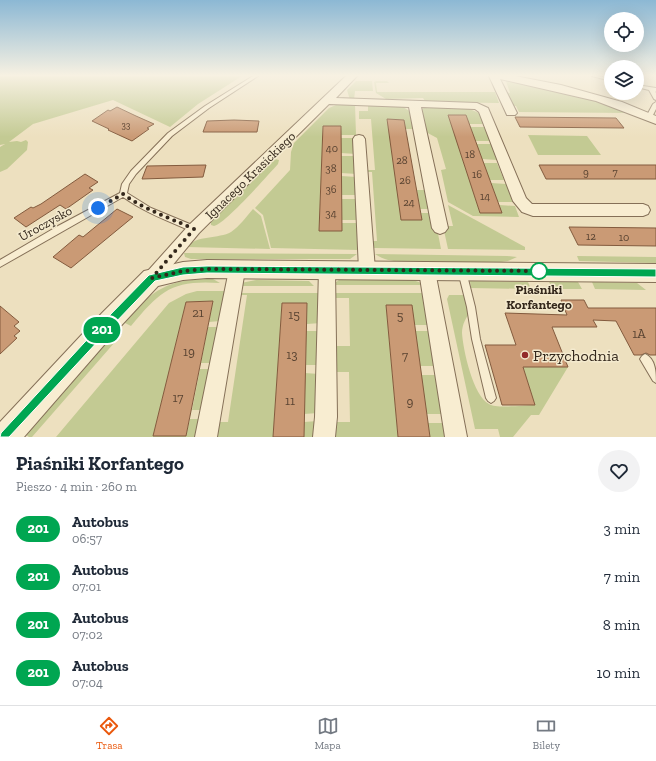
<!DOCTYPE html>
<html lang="pl">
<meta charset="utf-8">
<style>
:root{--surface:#fff;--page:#f2f2f3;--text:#1f2937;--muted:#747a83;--line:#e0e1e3;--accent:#ea580c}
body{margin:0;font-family:"Zilla Slab",serif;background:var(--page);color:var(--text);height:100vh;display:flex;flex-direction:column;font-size:15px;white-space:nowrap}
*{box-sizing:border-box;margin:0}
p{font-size:13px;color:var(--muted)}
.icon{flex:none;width:22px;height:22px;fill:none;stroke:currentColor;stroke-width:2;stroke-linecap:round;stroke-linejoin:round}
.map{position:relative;height:437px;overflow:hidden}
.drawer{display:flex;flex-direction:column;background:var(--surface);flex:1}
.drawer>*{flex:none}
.badge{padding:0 8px;border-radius:13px;font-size:14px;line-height:26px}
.fabs{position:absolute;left:604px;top:12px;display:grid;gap:8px}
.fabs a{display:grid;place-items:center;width:40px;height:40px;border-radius:50%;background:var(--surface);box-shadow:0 4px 16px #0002;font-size:20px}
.you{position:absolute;width:20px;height:20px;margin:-10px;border:3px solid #fff;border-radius:50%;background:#1a73e8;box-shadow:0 0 0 6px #1a73e833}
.map>.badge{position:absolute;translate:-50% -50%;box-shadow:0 0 0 2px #fff}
.round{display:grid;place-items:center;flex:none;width:42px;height:42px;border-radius:21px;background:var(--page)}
.head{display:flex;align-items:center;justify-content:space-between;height:68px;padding:0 16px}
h1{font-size:19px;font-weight:800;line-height:30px}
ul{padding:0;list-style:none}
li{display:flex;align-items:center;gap:12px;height:48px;padding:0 16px}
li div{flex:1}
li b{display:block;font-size:15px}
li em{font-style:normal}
li .badge{min-width:44px;font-weight:700;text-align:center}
.tab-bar{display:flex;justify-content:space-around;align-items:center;height:56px;border-top:1px solid var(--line);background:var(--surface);font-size:11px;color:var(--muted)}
.tab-bar a{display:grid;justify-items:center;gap:2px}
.tab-bar .on{color:var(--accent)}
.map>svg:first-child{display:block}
.green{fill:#c3ca93}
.building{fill:#ca9a75;stroke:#835b3e}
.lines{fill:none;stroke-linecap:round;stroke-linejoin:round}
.service-casing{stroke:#857058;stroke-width:2}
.minor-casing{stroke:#857058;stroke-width:2}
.tertiary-casing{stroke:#857058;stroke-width:2}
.service{fill:#f8edd1;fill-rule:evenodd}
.minor{fill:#f8edd1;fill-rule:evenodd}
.tertiary{fill:#f8edd1;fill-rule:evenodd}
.line{fill:#00a651;stroke:#fff}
.walk{stroke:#34281c;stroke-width:4;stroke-dasharray:0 7.2}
.stop-dot{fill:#fff;stroke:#00a651;stroke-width:2}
.poi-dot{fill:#922a29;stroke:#f4eace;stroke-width:1.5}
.labels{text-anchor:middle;stroke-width:3;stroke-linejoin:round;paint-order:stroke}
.far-number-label{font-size:9px;fill:#5a4432}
.number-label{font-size:11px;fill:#5a4432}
.street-label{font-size:13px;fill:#34281c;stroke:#f4eace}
.stop-label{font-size:13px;font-weight:bold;fill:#34281c;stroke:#f4eace}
.near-number-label{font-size:13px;fill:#5a4432}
.near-poi-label{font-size:16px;fill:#34281c;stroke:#f4eace;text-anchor:start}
</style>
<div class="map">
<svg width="656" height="437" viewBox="0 0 656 437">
<rect width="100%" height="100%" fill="#ede0bf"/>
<path class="green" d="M0,76H242L198,104L170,127L113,100L33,124L9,142L17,141L21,142L26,140L28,142L27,150L7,169L0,172V147L5,144L0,145Z
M356,81H372L373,91H355L354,100H350L347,90Z
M376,81H387L389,83H376L377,92H495L499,103L429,102L425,101L423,98L386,99L376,93L374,82Z
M506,81C548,88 591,97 630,113L519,112L516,106H511L505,92L510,93Z
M351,103L355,104L356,135H341V126H323L319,230L342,231V223H359V250L271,248L263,215L255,208L290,170L291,152L294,143L329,108L336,105H350Z
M368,105H400L411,112L415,129H405L404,120L388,119L422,220L421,213H434L441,249L375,248L371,247L369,241H377L372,172H365V170H375L371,119H359V111H368Z
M425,107L467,108L479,113L483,124H469L465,115H449L480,213H501L499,205L515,206L519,217L473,216L448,202L441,170L446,169L437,138L424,131L420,111Z
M470,127H484L490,141H475Z
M528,135L587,136L601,155H538Z
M341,138H355L356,154L341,153Z
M476,144H491L497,160L482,159Z
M341,156H356L357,174L341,173Z
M275,159L279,160L278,164C268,175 225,224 214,226L211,225V220Z
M483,163H497L504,180H489Z
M341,176L357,177L358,195H342Z
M491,183L506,184L514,202H498Z
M417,190H428L433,209H420Z
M342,199H358L360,220H342Z
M448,205L525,247V250L448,249L443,226H453Z
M253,209L261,216L270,249L187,247C196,235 219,239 231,232C239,227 247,216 253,209Z
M184,253L357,254L350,259H191L185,257Z
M375,254L507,256L517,257L508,261L501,262H402C392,261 384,260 375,254Z
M577,256L656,257V263L579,261Z
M213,279L220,283C172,280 161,290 131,326L123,322C154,289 167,279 213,279Z
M346,279H409L419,282L422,285H332L339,280Z
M256,280L309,281L314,286H238L241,283Z
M470,281L528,282L531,289L471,288Z
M549,282H578L582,289H553Z
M592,282L637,283L646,290L595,289Z
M197,291H230L220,321L209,322L213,301L186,302L153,436H186L190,419H200L196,437H56L169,303L186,294Z
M235,293H321V323L307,324V303L282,304L273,437H208L211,422H228L247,295H234Z
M332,293H427L432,325H414L412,305H386L398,437H330V422H350L349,372H331V346H350L349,298H332Z
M449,295H469L472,311C466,316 462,325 462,333C463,349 473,396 489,404C497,409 524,405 535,405L523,367H568L539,415H531L513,437H500L498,429H475L447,299Z
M208,327H218L212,363H201Z
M116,330L122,334L32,437H29L24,433Z
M306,331H320L319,365H306Z
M415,331H433L438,366H420Z
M200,369H211L203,410H192Z
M305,373L319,374L318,413L304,414Z
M421,375H440L447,414H426Z
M318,421V437H281L304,422Z
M428,423H448L451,437H430Z"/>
<path class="building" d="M117,107L136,116L154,124L147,128L149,129L132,141L108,130L109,129L92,121L108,110L110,111Z
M448,115H466L502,213H480Z
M515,117L616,118L624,128L520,127Z
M387,119L404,120L422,220H401Z
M234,120L259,121L257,132H203L207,121Z
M323,126H341L342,231H319Z
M206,165L203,177L142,179L147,166Z
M539,165H656V179H546Z
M85,174L98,182L89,188L93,190L66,209L60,205L26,227L14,218L31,207L33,208L41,204Z
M117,209L133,217L71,268L53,257L79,235L83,237Z
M569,227L656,228V246L578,245Z
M561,300H584L588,308H656V355H650L646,353L641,355H634L616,321L593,320L597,327H552L568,367H523L535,405H502L485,345H516L505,313L567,315Z
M213,301L186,436H153L186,302Z
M282,303H307L304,437H273Z
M386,305H412L430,437H398Z
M0,306L19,322L14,326L20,331L14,336L17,338L0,354Z"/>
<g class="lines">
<defs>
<path id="service" d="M253,76H258L209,108L172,136L136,174L129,184L127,193L151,208L197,227L198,229L197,231H191C168,221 144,212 123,197L0,267V260L58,226L120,193L122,184L131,171L168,133L205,106Z
M592,76H598L611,79V81Z
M637,85L656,88V92L655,91L656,93V100L654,99L649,90L637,87Z
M656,102V109L652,117L651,118H647L646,117L653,104Z
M462,268L465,269L466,271L475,307L480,339L496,398L494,401L491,403L488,401L486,398L472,339L467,307L458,271L459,269Z
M645,354C656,359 656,373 656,383L653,381L640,359L642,356Z"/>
<path id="minor" d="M346,76H357L336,98L477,103L488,108L526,198L532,204H643L648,206L650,210L648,214L643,216H533L522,212L513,201L479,112L475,109L421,107L448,228L445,232L440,234L435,232L432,228L409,107L329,104L199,233L158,283L152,286L146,283L144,278L146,273L189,225Z
M489,76H515L561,85L622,102L656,116V124L596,101L500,79L517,113L515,115H507Z
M359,135L363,136L365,139L375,270L373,275L367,277L361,275L359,270L353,139L355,136Z
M237,263L243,265L245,270L217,437H195L229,270L231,265Z
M327,263L333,265L335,270L337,417L335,437H313L315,417L319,270L321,265Z
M427,264L433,266L435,271L467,437H445L419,271L421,266Z"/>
<path id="tertiary" d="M207,260L656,264V282L207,278L183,280L158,286L118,329L24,437H0V422L102,313L144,271L183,262Z"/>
</defs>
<use href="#service" class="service-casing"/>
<use href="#minor" class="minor-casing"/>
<use href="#tertiary" class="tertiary-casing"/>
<use href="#service" class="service"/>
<use href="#minor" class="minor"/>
<use href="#tertiary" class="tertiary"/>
</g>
<linearGradient id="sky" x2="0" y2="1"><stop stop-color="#8cb8d4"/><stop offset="0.55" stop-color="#f7f1e2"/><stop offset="1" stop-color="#f7f1e2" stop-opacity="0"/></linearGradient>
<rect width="656" height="137" fill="url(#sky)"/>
<path class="line" d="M207,266L656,269V277L207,273L183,275L155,281L114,324L9,437H0L1,433L107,318L149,275L183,267Z"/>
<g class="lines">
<path class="walk" d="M98,208L123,194C147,211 168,217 194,229L152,278L183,271L207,269L542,271H539"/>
</g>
<circle class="stop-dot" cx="539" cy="271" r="8"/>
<circle class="poi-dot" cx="525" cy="355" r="4"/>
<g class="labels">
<g class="far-number-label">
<text x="126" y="128">33</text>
</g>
<g class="number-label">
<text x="332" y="152">40</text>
<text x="470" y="158">18</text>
<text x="402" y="164">28</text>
<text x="331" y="172">38</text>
<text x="586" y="176">9</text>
<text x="615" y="176">7</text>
<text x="477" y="178">16</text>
<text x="405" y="184">26</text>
<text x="331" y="193">36</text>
<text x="485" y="200">14</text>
<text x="409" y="206">24</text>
<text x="331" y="217">34</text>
<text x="591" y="240">12</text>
<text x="624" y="241">10</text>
</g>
<g class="street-label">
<text transform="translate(250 175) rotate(-44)" y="5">Ignacego Krasickiego</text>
<text transform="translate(45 223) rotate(-29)" y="5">Uroczysko</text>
</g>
<g class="stop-label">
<text x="539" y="294">Piaśniki<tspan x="539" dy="15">Korfantego</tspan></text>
</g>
<g class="near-number-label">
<text x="198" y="317">21</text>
<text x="294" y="319">15</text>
<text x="400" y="320">5</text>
<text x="639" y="338">1A</text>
<text x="189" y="356">19</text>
<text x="292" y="359">13</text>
<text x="405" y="360">7</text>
<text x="178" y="402">17</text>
<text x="290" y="405">11</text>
<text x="410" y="406">9</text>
</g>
<g class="near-poi-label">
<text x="533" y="361">Przychodnia</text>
</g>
</g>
</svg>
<div class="fabs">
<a><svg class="icon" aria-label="locate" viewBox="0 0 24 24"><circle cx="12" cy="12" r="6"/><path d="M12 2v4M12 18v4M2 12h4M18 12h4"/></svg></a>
<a><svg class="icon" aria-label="layers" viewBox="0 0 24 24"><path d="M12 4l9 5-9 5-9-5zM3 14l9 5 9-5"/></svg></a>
</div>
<div class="you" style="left:98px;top:208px"></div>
<b class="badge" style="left:102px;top:330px;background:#00a651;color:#fff">201</b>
</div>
<section class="drawer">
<div class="head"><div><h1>Piaśniki Korfantego</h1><p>Pieszo · 4 min · 260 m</p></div><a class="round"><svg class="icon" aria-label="heart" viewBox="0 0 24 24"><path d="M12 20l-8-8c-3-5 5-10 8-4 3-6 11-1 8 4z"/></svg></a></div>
<ul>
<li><span class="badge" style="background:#00a651;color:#fff">201</span><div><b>Autobus</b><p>06:57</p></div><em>3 min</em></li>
<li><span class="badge" style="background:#00a651;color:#fff">201</span><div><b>Autobus</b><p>07:01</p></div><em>7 min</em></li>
<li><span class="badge" style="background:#00a651;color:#fff">201</span><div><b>Autobus</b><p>07:02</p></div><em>8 min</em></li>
<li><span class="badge" style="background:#00a651;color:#fff">201</span><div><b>Autobus</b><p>07:04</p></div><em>10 min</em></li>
</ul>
</section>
<nav class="tab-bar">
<a class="on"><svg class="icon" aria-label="directions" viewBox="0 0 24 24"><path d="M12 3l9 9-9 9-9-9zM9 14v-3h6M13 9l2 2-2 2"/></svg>Trasa</a>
<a><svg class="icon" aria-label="map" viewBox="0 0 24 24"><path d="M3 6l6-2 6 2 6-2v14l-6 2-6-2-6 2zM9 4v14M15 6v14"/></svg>Mapa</a>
<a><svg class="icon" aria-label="tickets" viewBox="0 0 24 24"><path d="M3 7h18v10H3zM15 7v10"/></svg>Bilety</a>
</nav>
